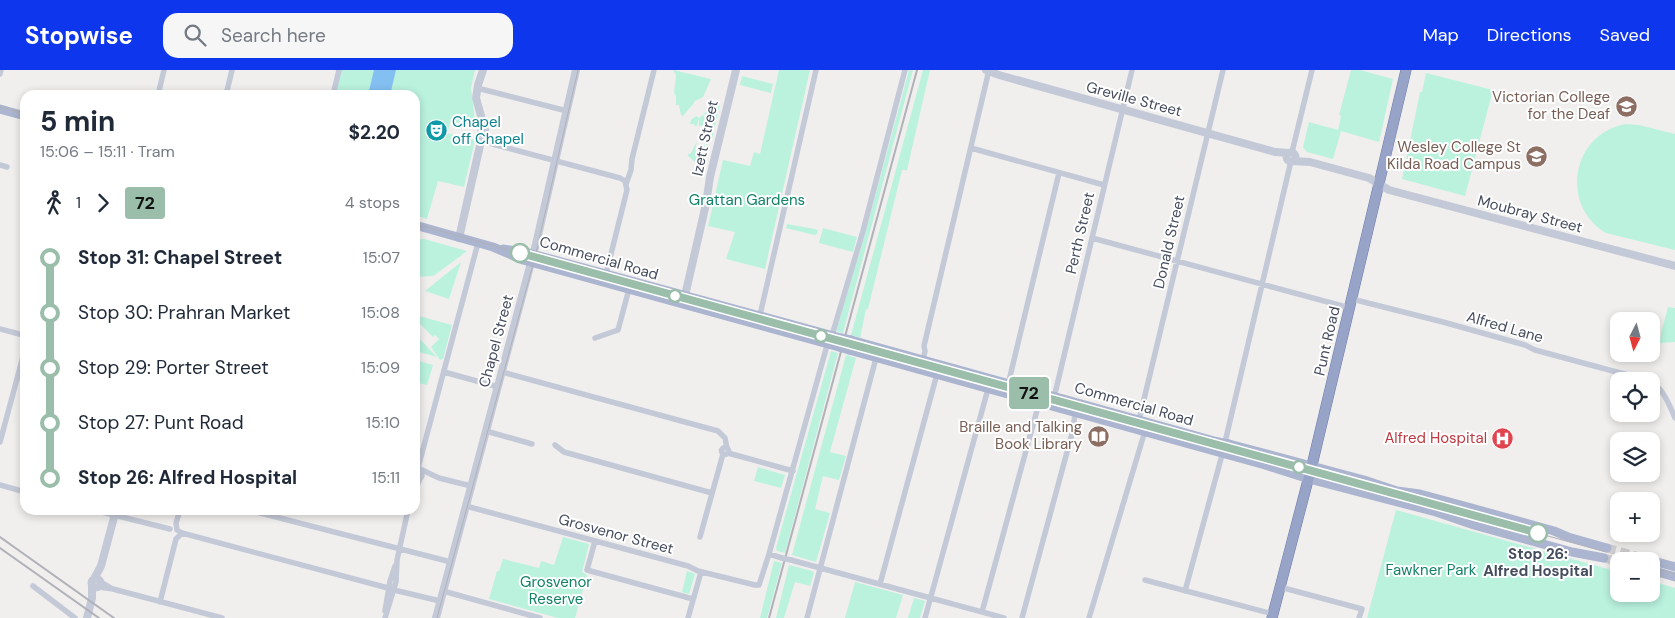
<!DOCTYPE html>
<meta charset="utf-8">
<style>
:root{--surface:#fff;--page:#f6f6f7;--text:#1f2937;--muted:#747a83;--accent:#0e36ec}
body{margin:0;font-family:"DM Sans",sans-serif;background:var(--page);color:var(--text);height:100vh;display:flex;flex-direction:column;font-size:19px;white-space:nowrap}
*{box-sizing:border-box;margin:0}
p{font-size:16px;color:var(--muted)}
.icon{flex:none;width:28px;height:28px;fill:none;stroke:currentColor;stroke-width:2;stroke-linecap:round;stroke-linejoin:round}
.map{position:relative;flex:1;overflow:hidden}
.details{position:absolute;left:20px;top:20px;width:400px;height:425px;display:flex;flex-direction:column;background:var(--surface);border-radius:15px;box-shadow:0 2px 8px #0003}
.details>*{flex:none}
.badge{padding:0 10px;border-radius:4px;font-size:18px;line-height:32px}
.needle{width:32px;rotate:186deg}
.buttons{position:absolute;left:1610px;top:242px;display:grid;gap:10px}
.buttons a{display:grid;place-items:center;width:50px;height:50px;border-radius:10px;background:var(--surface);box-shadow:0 2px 8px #0003;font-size:25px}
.map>.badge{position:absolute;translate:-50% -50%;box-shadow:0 0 0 2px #fff}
.legs{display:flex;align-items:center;gap:8px;height:55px;padding:0 20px;font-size:16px}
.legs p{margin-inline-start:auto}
.headline{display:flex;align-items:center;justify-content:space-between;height:85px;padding:0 20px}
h1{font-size:28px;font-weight:700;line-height:38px}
ul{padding:0 20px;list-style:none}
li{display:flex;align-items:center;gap:18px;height:55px;font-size:19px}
li i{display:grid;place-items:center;width:8px;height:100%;margin:0 6px;background:currentColor}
li i::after{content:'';width:12px;height:12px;margin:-6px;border:4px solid;border-radius:50%;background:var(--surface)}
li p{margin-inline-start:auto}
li:first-child i{background:linear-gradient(#0000 50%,currentColor 0)}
li:last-child i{background:linear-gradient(currentColor 50%,#0000 0)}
header{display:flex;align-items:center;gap:30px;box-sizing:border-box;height:70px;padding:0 25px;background:var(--accent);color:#fff}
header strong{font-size:24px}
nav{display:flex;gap:28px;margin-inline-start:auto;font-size:18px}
.search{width:350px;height:45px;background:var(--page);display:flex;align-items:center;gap:12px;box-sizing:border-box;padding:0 18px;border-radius:15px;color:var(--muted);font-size:19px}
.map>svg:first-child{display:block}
.green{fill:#baf2de}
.water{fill:#84bff1}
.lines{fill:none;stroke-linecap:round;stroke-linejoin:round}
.primary-tunnel{stroke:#cfced1;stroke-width:9;stroke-dasharray:9 4.5;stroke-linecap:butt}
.trunk-casing{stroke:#6e7cac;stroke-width:11}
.minor{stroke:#c4c9d7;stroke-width:5.5}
.tertiary{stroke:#c4c9d7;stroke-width:8}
.primary{stroke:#acb5cf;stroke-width:9}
.trunk{stroke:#98a3c8;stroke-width:10}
.tram{stroke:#b0b1b9;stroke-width:1}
.rail{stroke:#b0b1b9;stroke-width:2}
.minor-bridge{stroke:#c4c9d7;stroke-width:5.5}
.primary-bridge{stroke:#acb5cf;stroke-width:9}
.line-1-casing{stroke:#fff;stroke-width:11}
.line-1{stroke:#9abeaa;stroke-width:8}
.stop-1-dot{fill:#fff;stroke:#9abeaa;stroke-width:2.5}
.labels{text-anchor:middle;stroke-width:4;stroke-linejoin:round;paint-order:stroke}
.education-label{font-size:15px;fill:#785e54;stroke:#fff;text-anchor:end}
.street-label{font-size:15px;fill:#454c5d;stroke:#fff}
.culture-label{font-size:15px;fill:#0d838f;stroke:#fff;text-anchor:start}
.park-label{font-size:15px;fill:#118367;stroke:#fff}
.health-label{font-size:15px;fill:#be3a42;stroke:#fff;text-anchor:end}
.stop-label{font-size:15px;font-weight:bold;fill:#454c5d;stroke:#fff}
</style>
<header>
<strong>Stopwise</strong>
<div class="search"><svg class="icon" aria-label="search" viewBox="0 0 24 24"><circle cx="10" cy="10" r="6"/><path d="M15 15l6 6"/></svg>Search here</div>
<nav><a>Map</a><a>Directions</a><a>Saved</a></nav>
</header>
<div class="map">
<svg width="1675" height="548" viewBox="0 0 1675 548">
<rect width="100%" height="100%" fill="#f1efee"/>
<path class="green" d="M341,0H475L471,18L476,58L451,51L447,63L475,70L464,117L438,111L427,149L415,145V25H336Z
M673,0L711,9L703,27L695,31C691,38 688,39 683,46L681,45L679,35H676V25L674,23L676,5Z
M779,0H810L765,199L726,189L735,162L708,156L723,90L750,96L754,82L760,84Z
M909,0H913L843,263L836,261L866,160Z
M923,0H930L907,100H902L868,239H866L860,268L851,265Z
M1351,0H1360L1393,9L1379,72L1341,61L1333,89L1307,82L1303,77L1309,52L1338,60L1341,46L1339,45Z
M1426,3L1493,20L1465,126L1402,109L1420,22H1422Z
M742,6L773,14L771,23L740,15Z
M719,32L720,33L712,69L710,67L715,41L711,40L707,44L703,45L705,48V55L699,56V48L697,56H695L694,54H690L691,50L696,46L699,48Z
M711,42L713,44L704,91L707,92L704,100L687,85L691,83L697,71L695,81L698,83L705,75L701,87L697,89L698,92L703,89L707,71L701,64V61L707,59V46Z
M1626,54L1639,55L1675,64V180L1606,163C1559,135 1572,63 1626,54Z
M787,154L815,159L818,160L817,164L814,165L786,158Z
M823,158L857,167L853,182L819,173Z
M424,169L467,181L447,196L433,206L415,207L417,181L415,180V170Z
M461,192L449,229L425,221Z
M1668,237L1675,238V272L1660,273L1661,263Z
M415,245L452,255L443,289L440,290L431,277L439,269L435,265L433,267L415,249Z
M415,264L434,284L437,287L415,281Z
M831,281L838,283L785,483L777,481L776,478Z
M846,285L856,288L830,382L846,386L839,410L823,406L815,439L830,443L816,492L792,485Z
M415,290L433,295L427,315L415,312Z
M758,397L785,405L781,418L754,411Z
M1396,440L1619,502V524H1651V511L1675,518V548H1367Z
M563,467L589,474L582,502L587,505L575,548H558L489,529L497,501H499L503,489L539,498L541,491L554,495Z
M774,491L782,493L767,548H760Z
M789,495L812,501L814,503L810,516L795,512L784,548H776Z
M687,501L695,504L689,524L682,522Z
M855,512L903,525L896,548H845Z
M914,528L925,531L920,548H908Z"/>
<path class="water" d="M374,0H396L390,25H368Z"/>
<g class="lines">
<path class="primary-tunnel" d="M1607,478L1650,490
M1604,488L1619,492"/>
<defs>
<path id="trunk" d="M1272,548L1313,391L1406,0"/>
</defs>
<use href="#trunk" class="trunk-casing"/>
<path class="minor" d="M0,4L1,0
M477,18L567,41
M158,25L164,0
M226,25L232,0
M333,25L339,0
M481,71L620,108L625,111L627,120L606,204
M971,78L1104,115
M1292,82L1312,0
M0,95L7,97
M626,114L631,100L632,89L654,0
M1092,168L1350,238
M1352,229L1443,252L1525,275L1535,280L1650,311
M760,245L816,0
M0,259L23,265
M25,262L23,267L25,271
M595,268L618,260L629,219
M923,290L925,281L924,276L989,0
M444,302L498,317
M502,302L718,361L725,368L727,378
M1651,312C1663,318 1670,336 1675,348
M1007,319L1059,103
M1053,332L1132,0
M1139,350L1223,0
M486,361L532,374
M0,372L25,279
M555,375L564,382L712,423
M721.5 381a3.5 3.5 0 1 1 7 0a3.5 3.5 0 1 1-7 0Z
M728,383L793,401
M418,398L478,173
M420,399L439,408L471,416
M415,412L419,410L422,406L419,399
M0,415L25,422
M415,421L419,411
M466,436L688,496L698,501L755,515H759L769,484L826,279L833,262L863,161L905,0
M94,440L170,459
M180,440L176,453L177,460L182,463L388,518
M249,440L451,492
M700,467L723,384
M595,471L587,500L693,529
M769,484L782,488
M791,490L1004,548
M1145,510L1273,544
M101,512L111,518
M880,514L937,304
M33,516L75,548
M99,517L113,519L222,548
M1280,517L1362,539L1359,548
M394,520L440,531
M443,521L540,548
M1185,521L1222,385L1291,91
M160,532L176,469L182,463
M385,541L390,511L395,496
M982,542L1039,333
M385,548L396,512L397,490L408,440
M688,548L701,502
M807,548L876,288
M925,548L988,319
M1022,548L1073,360L1075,343
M1089,548L1145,361"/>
<path class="tertiary" d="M483,0L478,15L476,28L485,60
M986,0L999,5L1275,82L1289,83
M1286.5 87a4.5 4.5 0 1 1 9 0a4.5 4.5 0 1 1-9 0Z
M1293,91L1310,92L1369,108L1389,120L1675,196
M459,168L481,71L480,65L483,57
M684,230L706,134L710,107L736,0
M91.5 513a4.5 4.5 0 1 1 9 0a4.5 4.5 0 1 1-9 0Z
M94,509L101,496L116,440
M87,548L92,528V515
M436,548L536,174L576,0"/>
<path class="primary" d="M0,39L25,46
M415,155L493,177L523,190L839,277
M503,179L525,182L841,268
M851,270L1218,372
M849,280L1265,395L1309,409L1436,442L1474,455L1572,482L1604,488
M1229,374L1364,410L1397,421L1420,424L1468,437L1554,461L1568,467L1607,478
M1650,490L1675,497
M1651,500L1675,507"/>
<use href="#trunk" class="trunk"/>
<path class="tram" d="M0,37L25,44
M415,154L1606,482
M1651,497L1675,504
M437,548L535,187L578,0"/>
<path class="rail" d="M0,467L114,548
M0,478L99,548
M769,548L917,0"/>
<path class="minor-bridge" d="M782,488L791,490"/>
<path class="primary-bridge" d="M841,268L851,270
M839,277L849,280
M1218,372L1229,374"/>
</g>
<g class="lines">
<defs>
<path id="line-1" d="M520,183L1538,463"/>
</defs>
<use href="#line-1" class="line-1-casing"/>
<use href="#line-1" class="line-1"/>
</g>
<defs>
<symbol id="school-disc" viewBox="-11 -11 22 22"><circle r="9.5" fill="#8d6e63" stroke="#fff"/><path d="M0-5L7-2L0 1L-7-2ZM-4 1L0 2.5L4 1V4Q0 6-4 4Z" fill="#fff"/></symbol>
<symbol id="theatre-disc" viewBox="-11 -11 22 22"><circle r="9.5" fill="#0f9aa8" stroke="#fff"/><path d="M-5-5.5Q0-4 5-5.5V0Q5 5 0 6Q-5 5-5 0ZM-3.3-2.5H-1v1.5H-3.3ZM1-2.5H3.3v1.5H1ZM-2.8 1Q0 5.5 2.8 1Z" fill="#fff"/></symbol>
<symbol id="library-disc" viewBox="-11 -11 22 22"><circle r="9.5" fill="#8d6e63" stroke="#fff"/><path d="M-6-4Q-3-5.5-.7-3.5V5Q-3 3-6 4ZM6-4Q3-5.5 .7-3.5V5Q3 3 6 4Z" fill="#fff"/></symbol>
<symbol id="hospital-disc" viewBox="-11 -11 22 22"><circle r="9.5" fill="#e0444e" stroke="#fff"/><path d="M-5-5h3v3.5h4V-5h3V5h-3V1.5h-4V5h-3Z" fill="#fff"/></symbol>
</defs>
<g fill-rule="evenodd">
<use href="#school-disc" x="1614" y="24" width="25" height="25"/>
<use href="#theatre-disc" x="424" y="48" width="25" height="25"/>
<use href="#school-disc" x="1524" y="74" width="25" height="25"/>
<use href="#library-disc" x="1086" y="354" width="25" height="25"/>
<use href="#hospital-disc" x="1490" y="356" width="25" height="25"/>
</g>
<g class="stop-1-dot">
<circle cx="520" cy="183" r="9"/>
<circle cx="675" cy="226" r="6"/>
<circle cx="821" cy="266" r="6"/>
<circle cx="1299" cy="397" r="6"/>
<circle cx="1538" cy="463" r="9"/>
</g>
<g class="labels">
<g class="education-label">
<text x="1610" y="32">Victorian College<tspan x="1610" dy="17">for the Deaf</tspan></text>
<text x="1521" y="82">Wesley College St<tspan x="1521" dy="17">Kilda Road Campus</tspan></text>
<text x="1082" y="362">Braille and Talking<tspan x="1082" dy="17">Book Library</tspan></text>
</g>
<g class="street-label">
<text transform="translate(1134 29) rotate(15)" y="5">Greville Street</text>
<text transform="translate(705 68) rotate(-78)" y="5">Izett Street</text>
<text transform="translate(1530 144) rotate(15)" y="5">Moubray Street</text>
<text transform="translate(1080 163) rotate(-77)" y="5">Perth Street</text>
<text transform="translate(1169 172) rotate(-77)" y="5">Donald Street</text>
<text transform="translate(599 188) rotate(16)" y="5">Commercial Road</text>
<text transform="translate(1505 257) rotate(16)" y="5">Alfred Lane</text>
<text transform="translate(496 271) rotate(-75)" y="5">Chapel Street</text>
<text transform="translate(1327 271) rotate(-77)" y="5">Punt Road</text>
<text transform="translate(1134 334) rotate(16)" y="5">Commercial Road</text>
<text transform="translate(616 464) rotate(15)" y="5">Grosvenor Street</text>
</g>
<g class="culture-label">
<text x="452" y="57">Chapel<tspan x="452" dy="17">off Chapel</tspan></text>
</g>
<g class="park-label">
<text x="747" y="135">Grattan Gardens</text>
<text x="1431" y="505">Fawkner Park</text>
<text x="556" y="517">Grosvenor<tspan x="556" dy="17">Reserve</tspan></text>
</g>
<g class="health-label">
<text x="1487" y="373">Alfred Hospital</text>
</g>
<g class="stop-label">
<text x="1538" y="489">Stop 26:<tspan x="1538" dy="17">Alfred Hospital</tspan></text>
</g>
</g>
</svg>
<div class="buttons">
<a><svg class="needle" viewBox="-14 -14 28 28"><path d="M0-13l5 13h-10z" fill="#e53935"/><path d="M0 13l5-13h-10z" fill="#747a83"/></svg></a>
<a><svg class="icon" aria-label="locate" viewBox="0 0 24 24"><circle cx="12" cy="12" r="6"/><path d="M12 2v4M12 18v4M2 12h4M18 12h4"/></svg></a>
<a><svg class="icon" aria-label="layers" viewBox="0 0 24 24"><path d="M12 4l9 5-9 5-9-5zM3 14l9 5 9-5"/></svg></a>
<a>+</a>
<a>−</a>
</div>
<b class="badge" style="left:1029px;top:323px;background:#9abeaa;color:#111">72</b>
<section class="details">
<div class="headline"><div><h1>5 min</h1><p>15:06 – 15:11 · Tram</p></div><b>$2.20</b></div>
<div class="legs"><svg class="icon" aria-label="walk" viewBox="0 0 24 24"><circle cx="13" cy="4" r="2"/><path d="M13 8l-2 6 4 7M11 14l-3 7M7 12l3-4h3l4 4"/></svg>1<svg class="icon" aria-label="forward" viewBox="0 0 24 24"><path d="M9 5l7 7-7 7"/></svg><b class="badge" style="background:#9abeaa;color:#111">72</b><p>4 stops</p></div>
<ul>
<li><i style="color:#9abeaa"></i><b>Stop 31: Chapel Street</b><p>15:07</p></li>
<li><i style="color:#9abeaa"></i><span>Stop 30: Prahran Market</span><p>15:08</p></li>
<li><i style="color:#9abeaa"></i><span>Stop 29: Porter Street</span><p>15:09</p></li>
<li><i style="color:#9abeaa"></i><span>Stop 27: Punt Road</span><p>15:10</p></li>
<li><i style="color:#9abeaa"></i><b>Stop 26: Alfred Hospital</b><p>15:11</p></li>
</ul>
</section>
</div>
